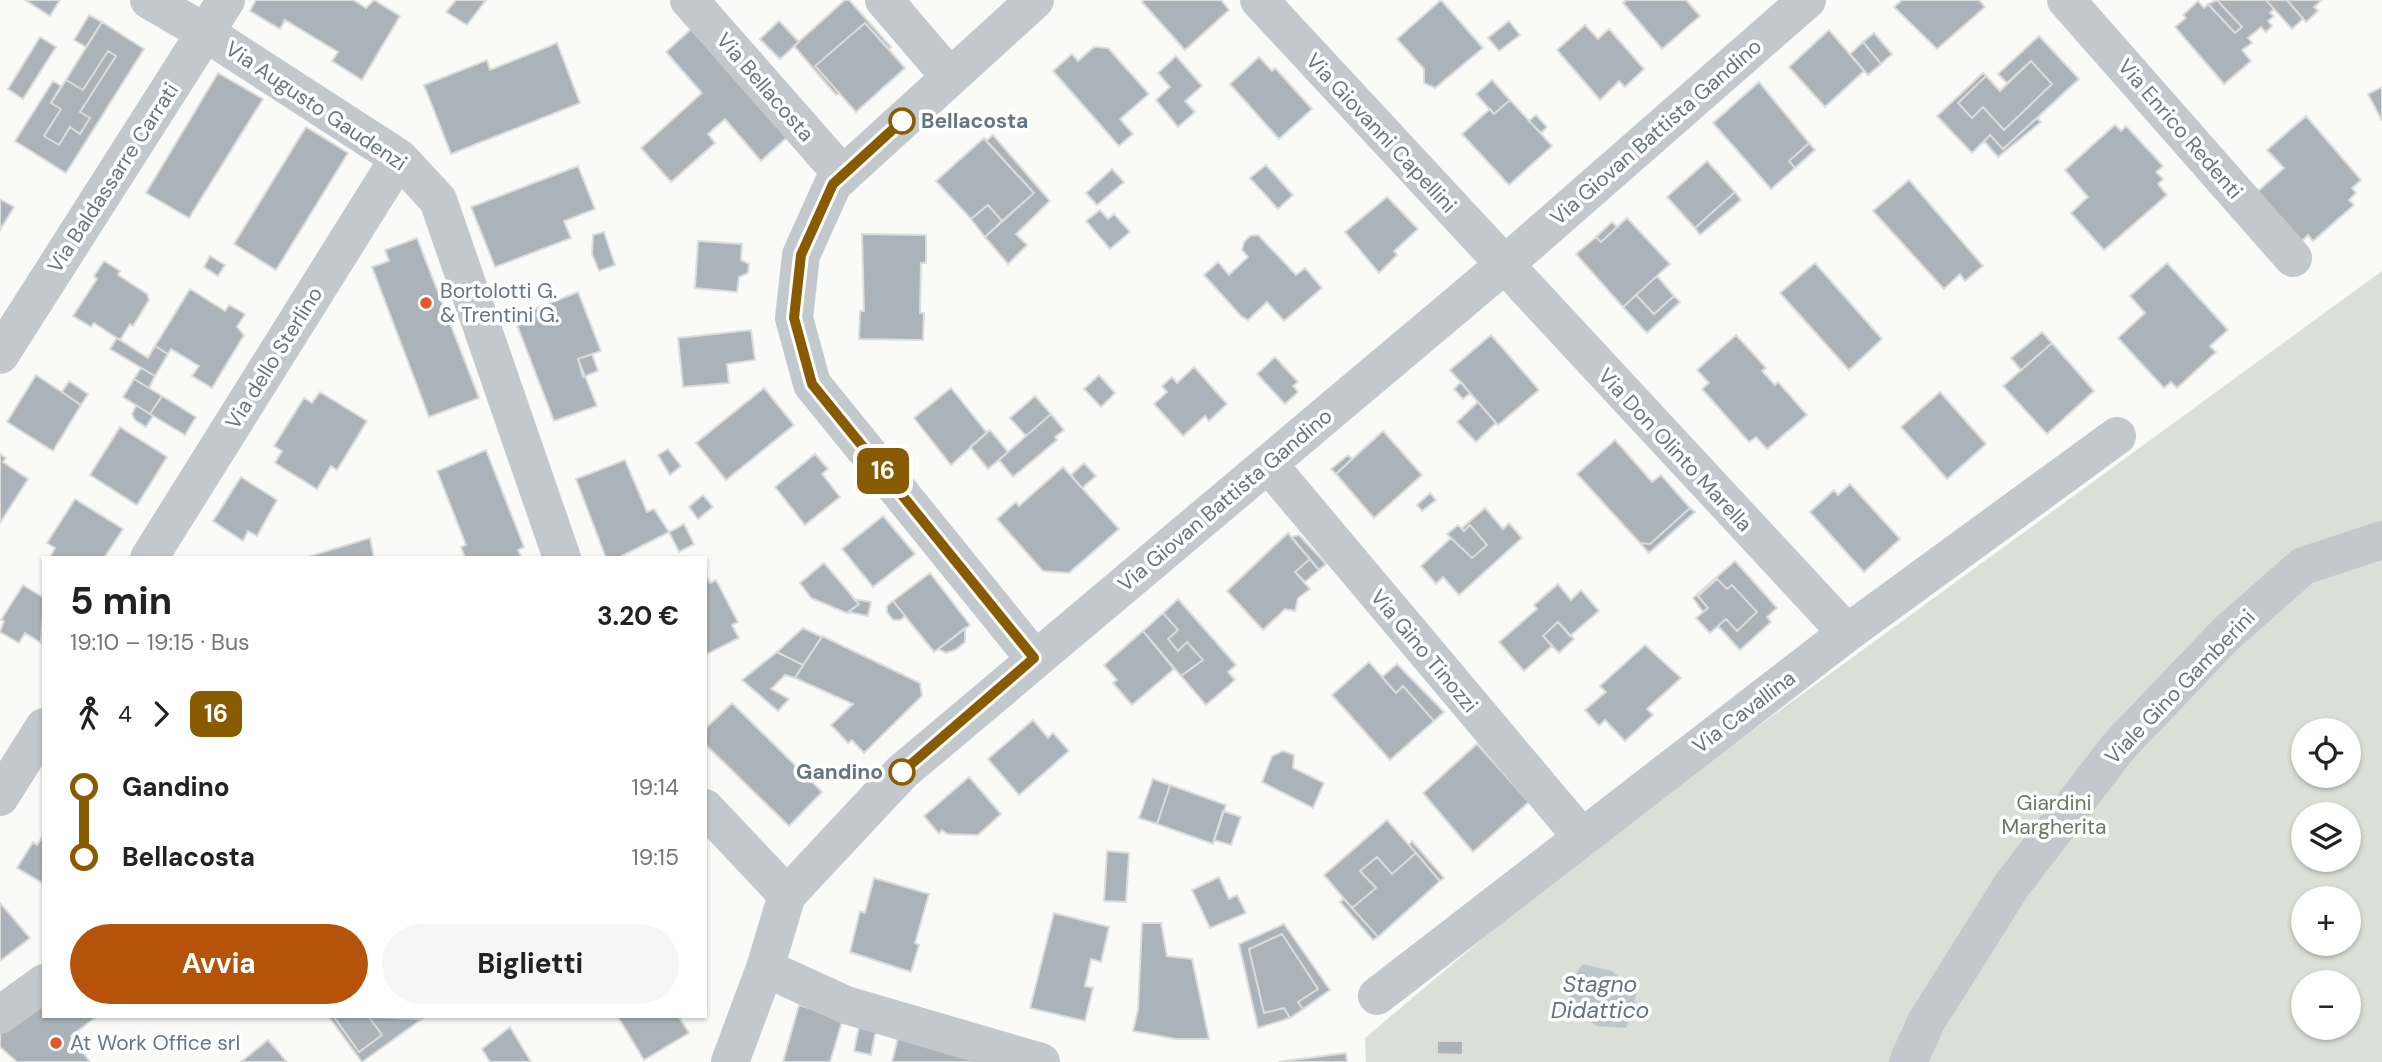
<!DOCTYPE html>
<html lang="it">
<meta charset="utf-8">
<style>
:root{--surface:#fff;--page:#f6f6f6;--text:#222;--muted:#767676;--accent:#b45309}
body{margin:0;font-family:"DM Sans",sans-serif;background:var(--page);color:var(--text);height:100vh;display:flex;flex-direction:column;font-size:26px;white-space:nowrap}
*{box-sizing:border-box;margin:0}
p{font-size:23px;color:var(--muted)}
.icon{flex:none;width:38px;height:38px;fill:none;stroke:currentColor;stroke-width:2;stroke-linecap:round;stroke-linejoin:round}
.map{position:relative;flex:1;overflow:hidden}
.side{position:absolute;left:42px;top:556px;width:665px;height:462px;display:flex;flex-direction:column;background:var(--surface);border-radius:0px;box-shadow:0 2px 5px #0004}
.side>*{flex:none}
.badge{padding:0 14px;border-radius:10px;font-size:24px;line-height:46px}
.fabs{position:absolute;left:2291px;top:718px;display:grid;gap:14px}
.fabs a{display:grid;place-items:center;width:70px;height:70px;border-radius:50%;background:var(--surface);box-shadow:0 2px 5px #0004;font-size:35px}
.map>.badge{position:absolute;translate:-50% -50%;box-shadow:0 0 0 4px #fff}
.legs{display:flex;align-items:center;gap:10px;height:77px;padding:0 28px;font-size:23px}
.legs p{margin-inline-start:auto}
.overview{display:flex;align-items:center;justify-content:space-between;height:119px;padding:0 28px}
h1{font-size:38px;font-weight:700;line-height:52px}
.action{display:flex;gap:14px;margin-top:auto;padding:14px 28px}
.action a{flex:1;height:80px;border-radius:42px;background:var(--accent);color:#fff;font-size:28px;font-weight:700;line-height:80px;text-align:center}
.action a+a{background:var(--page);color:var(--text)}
ul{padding:0 28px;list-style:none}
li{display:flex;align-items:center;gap:24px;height:70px;font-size:26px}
li i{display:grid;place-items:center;width:10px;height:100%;margin:0 9px;background:currentColor}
li i::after{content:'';width:18px;height:18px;margin:-9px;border:5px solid;border-radius:50%;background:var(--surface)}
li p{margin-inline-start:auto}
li:first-child i{background:linear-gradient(#0000 50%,currentColor 0)}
li:last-child i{background:linear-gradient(currentColor 50%,#0000 0)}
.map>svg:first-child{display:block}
.green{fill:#dadfd7;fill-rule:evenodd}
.water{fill:#bbc7cb}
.building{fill:#aab3b9;stroke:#dcdcda;stroke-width:2}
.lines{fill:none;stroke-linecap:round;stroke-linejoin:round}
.minor{stroke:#c3c8cc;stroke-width:38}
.line-1-casing{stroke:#fff;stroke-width:16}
.line-1{stroke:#885b00;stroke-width:10}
.stop-1-dot{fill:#fff;stroke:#885b00;stroke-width:3.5}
.poi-dot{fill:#e4572e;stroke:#fff;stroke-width:2.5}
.labels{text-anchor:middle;stroke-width:7;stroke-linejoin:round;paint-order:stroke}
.street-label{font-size:21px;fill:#657683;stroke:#fff}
.stop-label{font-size:21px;font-weight:bold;fill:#657683;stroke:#fff;text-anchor:start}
.poi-label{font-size:21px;fill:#657683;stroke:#fff;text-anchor:start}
.park-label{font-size:21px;fill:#687a64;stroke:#fff}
.water-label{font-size:23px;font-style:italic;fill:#60757c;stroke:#fff}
</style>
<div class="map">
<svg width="2382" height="1062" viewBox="0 0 2382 1062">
<rect width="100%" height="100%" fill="#fafaf8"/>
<path class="green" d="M2382,271V1062H1366L1365,1038L1583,854ZM2303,730H2348V775H2303ZM2303,814H2348V859H2303ZM2303,898H2348V943H2303ZM2303,982H2348V1027H2303Z"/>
<path class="water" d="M1583,964L1612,971L1636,991L1634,1011L1626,1028L1597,1026L1574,1011L1567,986Z"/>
<path class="building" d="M25,0H60L50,16Z
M256,0H353L366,8L374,0L400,16L362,80L332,61L338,52L285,20L280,29L250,11Z
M456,0H486L467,25L446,12Z
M845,0H849L891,47L889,49L865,23L815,66L839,93L836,95L794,46Z
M1144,0H1221L1229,10L1185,50L1142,2Z
M1441,0L1483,48L1435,88L1424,83V69L1397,39Z
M1626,0H1686L1700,16L1662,49L1623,3Z
M1902,0H1979L1985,7L1937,49L1894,7Z
M2217,0H2266L2274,9L2270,13L2274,16L2268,21L2272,26L2266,32L2261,27L2248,38L2252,43L2242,50L2251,61L2224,84L2175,27L2186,18L2183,15L2198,1L2204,8L2208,4L2235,33L2242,27Z
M2217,0L2242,27L2235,33L2208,4Z
M2266,0H2287L2303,19L2292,29Z
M2287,0H2322L2314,7L2318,11L2306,22Z
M89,15L102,22L86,47L74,40Z
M779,21L799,42L780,59L760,39Z
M1509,21L1520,35L1499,51L1488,38Z
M102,22L144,49L66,173L15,141L53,81L61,86L51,103L61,109L44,136L59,145L70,127L80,134L90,118L80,112L116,56L108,51L83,90L66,80Z
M699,22L796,129L761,161L725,119L708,134L715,143L671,182L641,148L702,93L666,52Z
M865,23L905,68L856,112L815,66Z
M1585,25L1598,39L1609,29L1644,69L1625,87L1619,81L1600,100L1557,50Z
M1829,30L1864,71L1825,107L1789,67Z
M1874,33L1892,54L1881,64L1863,42Z
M2039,36L2079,79L2003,149L1990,135L1972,153L1937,116L1983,73L1986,76L1958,103L1972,118L1983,107L2004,130L2052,84L2031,61L2007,83L1998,74Z
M40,37L56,47L23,99L8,89Z
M1863,42L1881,64L1868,75L1850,54Z
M557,43L580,103L451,154L424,85L487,60L490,70Z
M1094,47L1108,48L1149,94L1120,119L1133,134L1119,146L1053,71L1072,54L1078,61Z
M108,51L116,56L80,112L90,118L80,134L70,127L59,145L44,136L61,109L51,103L66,80L83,90Z
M1176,56L1202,86L1185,101L1195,112L1178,127L1156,100L1170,87L1158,73Z
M1259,57L1272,71L1275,68L1312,109L1279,139L1230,84Z
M2031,61L2052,84L2004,130L1983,107L1972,118L1958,103L1986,76L2000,91Z
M218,73L263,99L189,218L146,193Z
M1492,80L1510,100L1494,114L1476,94Z
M1759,82L1809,143L1789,161L1795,168L1771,189L1713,123Z
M2382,87V121L2368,94Z
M1510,100L1552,146L1509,185L1462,134L1490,109L1494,114Z
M1536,115L1547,127L1541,133L1529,121Z
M2306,116L2361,180L2352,188L2356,193L2349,200L2354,205L2313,241L2308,235L2301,242L2257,192L2284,168L2267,150Z
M2037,118L2041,122L1998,157L1984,141L1990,135L2003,149Z
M2115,125L2121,131L2126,126L2163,166L2156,172L2163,179L2158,184L2167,195L2104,250L2071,213L2088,197L2065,170Z
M306,127L348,153L276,270L234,244Z
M993,135L1050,201L1016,234L1027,245L1008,264L985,237L1034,193L986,141Z
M984,138L1034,193L1002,221L988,205L971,219L936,181Z
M1809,143L1815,150L1795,168L1789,161Z
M1707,161L1735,192L1695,228L1667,197Z
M1266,165L1293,195L1278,209L1250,178Z
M578,166L595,209L564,221L571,238L495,267L471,207Z
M1112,169L1124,182L1097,205L1086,193Z
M1909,180L1983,266L1965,281L1960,274L1944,289L1873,211Z
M1735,192L1741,200L1700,235L1695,228Z
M1387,197L1418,229L1394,251L1397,255L1379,273L1345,232Z
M0,199L14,207L0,230Z
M988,205L1002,221L985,237L971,219Z
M1100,210L1108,219L1114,214L1130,232L1110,249L1086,221Z
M1627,218L1670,264L1623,307L1576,254L1596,237L1601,242Z
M1612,222L1617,227L1601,242L1596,237Z
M604,232L615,265L599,271L592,254L593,235Z
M862,234L926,235V263H921L920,313H924L923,340L859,339L860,311H864Z
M1258,235L1296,275L1305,268L1322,288L1284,321L1267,302L1248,320L1241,316L1204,275L1218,262L1229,275L1248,257L1242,250L1244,242L1250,236Z
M417,238L479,398L429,417L372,267L389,261L385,250Z
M698,241L742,244L741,260L749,264L748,273L739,277L737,292L695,288Z
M210,256L225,265L218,276L204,267Z
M104,261L120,271L118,275L147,294L149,300L133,326L130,324L120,340L94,323L91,327L73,316L97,279L94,276Z
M1815,263L1882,339L1849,370L1780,293Z
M2167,263L2228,330L2210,346L2216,352L2177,388L2171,382L2164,388L2118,338L2145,313L2130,296Z
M1657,276L1674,296L1654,314L1636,295Z
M190,289L225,311L229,305L245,314L237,327L244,335L212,388L192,376L199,366L171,349L168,354L155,346Z
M578,292L601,351L578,359L597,406L554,421L514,317Z
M1636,295L1654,314L1674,296L1680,302L1647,333L1623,307Z
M751,330L755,360L727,364L729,383L683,387L678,338Z
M2042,332L2052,343L2021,370L2011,358Z
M1491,335L1539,390L1498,425L1450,370Z
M1736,335L1766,368L1762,371L1775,385L1778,382L1807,415L1767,449L1756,437L1749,442L1702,389L1709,383L1697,370Z
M117,338L148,358L155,346L168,354L155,376L110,349Z
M2052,343L2094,391L2047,434L2003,386Z
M592,354L598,371L583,377L578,359Z
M1275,357L1298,382L1293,386L1298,392L1285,404L1257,374Z
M1194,367L1227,404L1209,421L1205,416L1183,436L1154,404L1167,392L1162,386L1172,377L1177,383Z
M141,368L155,376L149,388L134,379Z
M36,375L81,405L53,451L7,422Z
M1099,375L1115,393L1101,407L1084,389Z
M134,379L162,396L150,414L123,397Z
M69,381L88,394L81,405L62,392Z
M1461,382L1470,393L1463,399L1454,389Z
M764,388L794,425L726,480L696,443Z
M951,388L987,433L951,465L914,418Z
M320,392L367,421L337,470L331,466L317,489L275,463L282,451L274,446L304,398L312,403Z
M1940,392L1986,444L1947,479L1901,427Z
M162,396L196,417L185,435L150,414Z
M1035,396L1051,414L1026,436L1010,418Z
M1478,402L1496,423L1476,442L1457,422Z
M136,405L153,416L146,427L135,420L132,414Z
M1051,414L1064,430L1055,437L1057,440L1013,477L999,460Z
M120,427L167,457L137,505L90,475Z
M990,430L1008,452L988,469L970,447Z
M1383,431L1422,475L1374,518L1336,474Z
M1615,440L1652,482L1661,475L1690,508L1650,544L1640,543L1577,474Z
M668,449L681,466L670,475L658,455Z
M486,450L524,547L518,550L522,558H465L461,547L466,545L437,471Z
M0,454L6,458L3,462L28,479L0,523Z
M815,454L828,469L822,474L840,497L805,525L775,487Z
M1348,455L1352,459L1336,474L1331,469Z
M625,460L647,512L654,509L669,532L618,558H606L576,479Z
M1084,463L1096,476L1082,488L1071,475Z
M1063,467L1119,529L1069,573L1043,571L997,519L1016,502L1019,506Z
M241,477L277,500L257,536L248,531L243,541L213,521Z
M1850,484L1900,539L1864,572L1810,512L1834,490L1838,495Z
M1430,493L1436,500L1422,511L1417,505Z
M703,495L713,507L698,519L689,507Z
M75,499L123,529L104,558L50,557L55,548L47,543Z
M1485,508L1503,529L1509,523L1522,538L1459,595L1443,577L1436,584L1421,566L1451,538L1472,558L1487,545L1470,525L1464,531L1462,528Z
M1690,508L1695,512L1649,553L1640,543L1650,544Z
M883,516L915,554L873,587L842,549Z
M684,524L694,544L679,552L669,532Z
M1458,525L1464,531L1470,525L1487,545L1472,558L1447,534Z
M1288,533L1310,559L1295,572L1310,589L1298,598L1295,611L1285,609L1263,630L1227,591Z
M1299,535L1326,564L1319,570L1291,537Z
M370,538L374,558H304Z
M1310,559L1319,570L1305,582L1295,572Z
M1735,561L1777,608L1767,617L1771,622L1740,650L1718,626L1726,619L1737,631L1757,612L1732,585L1727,589L1717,579L1698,596L1708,608L1703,612L1693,598Z
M824,563L859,604L847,613L811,598L800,583Z
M930,573L970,625L934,652L893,601Z
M705,574L710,583L716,580L738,622L732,625L739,638L705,655Z
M1717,579L1727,589L1732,585L1757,612L1737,631L1726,619L1710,633L1696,618L1708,608L1698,596Z
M1558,584L1571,600L1581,590L1599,611L1570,636L1558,622L1543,636L1552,646L1524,671L1499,642L1537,609L1534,605Z
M23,585L44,598L41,643L25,633L19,643L0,632L4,621L1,620Z
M854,599L871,602L868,616L848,612L859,604Z
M1178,599L1236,665L1228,672L1235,680L1206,705L1181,676L1203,660L1187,642L1178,651L1168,639L1178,630L1163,613Z
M893,601L905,616L900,620H893L887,612V606Z
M1163,613L1178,630L1168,639L1178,651L1187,642L1203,660L1181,676L1143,631Z
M1558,622L1574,639L1559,653L1543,636Z
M803,628L822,637L803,665L777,652Z
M965,628V642L955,650L946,653L938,649Z
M1143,631L1174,669L1132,705L1113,683L1117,680L1104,665Z
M822,636L920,683L922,696L864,753L852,740L848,743L831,725L853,704L795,678Z
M1645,645L1681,678L1647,709L1653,715L1625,741L1605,720L1599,726L1585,710L1606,692L1600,686Z
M777,652L803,665L795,678L785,675L771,689L789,699L778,711L742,680Z
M1369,662L1396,693L1403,686L1434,721L1390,760L1332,695Z
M1397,664L1444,712L1434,721L1403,686L1396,693L1382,677Z
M732,703L822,792L789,826L705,744V729Z
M1033,720L1048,738L1053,733L1069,751L1019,795L988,759Z
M1477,744L1529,802L1473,852L1423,793Z
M1283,751L1294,755L1293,768L1324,783L1313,808L1262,782L1272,756Z
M969,777L1001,814L978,835L947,834L942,830L939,834L924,816Z
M1153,779L1170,785L1157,824L1139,818Z
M1170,785L1226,805L1213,844L1157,824Z
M1223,811L1241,817L1231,845L1214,840Z
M1387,820L1416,853L1392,874L1377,857L1360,871L1376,888L1352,908L1324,875Z
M44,834V884L17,868L33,842L37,845Z
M1412,841L1444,878L1440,881L1409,845Z
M1107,851L1129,853L1126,902L1104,901Z
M1416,853L1440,881L1378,937L1352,908L1376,888L1360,871L1377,857L1392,874Z
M1219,877L1229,899L1237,895L1246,913L1210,928L1192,890Z
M874,878L929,894L915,943L919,945L911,972L850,952L860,911L865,913Z
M1344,899L1378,937L1373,940L1340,902Z
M0,903L30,938L0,961Z
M1054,913L1109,927L1101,962L1091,959L1085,986L1093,988L1085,1021L1030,1008Z
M1142,923H1161L1167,956L1192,959L1209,1039H1176L1133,1031L1138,1010Z
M1284,924L1330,990L1303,1009L1298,1002L1318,989L1282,934L1249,949L1264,1013L1284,1008L1290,1018L1258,1028L1239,944Z
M1282,934L1318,989L1298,1002L1303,1009L1290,1018L1284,1008L1264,1013L1249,949Z
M44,998V1017H96L71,1036L90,1062H17L0,1047V1029Z
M799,1005L843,1018L830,1062H783Z
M329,1017H334L359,1052L382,1035L369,1017L422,1019L362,1062Z
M334,1017H369L382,1035L359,1052Z
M618,1017H679L689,1033L644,1060Z
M861,1017L878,1020L871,1055L854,1051Z
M510,1027L531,1062H490L482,1049Z
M900,1030L981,1062H892Z
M268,1040L287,1062H241Z
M1437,1041H1463V1055L1437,1054Z
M1346,1053L1347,1062H1278Z"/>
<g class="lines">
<path class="minor" d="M149,0L206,33L399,158L438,200L562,558
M689,0L842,174
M884,0L950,77
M1259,0L1847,633
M2066,0L2293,258
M0,355L226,0
M1269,465L1581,836
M149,558L399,158
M1034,658L812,384L794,318L801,255L833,184L1035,0
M0,797L44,727
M705,808L787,895
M765,968L846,1005L1041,1062
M1377,996L1847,633L2117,436
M0,1015L44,983
M730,1062L765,968L787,895L902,772L1503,266L1807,0
M1908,1062L1926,1022L2012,885L2119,746L2226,634L2303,566L2382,540"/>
</g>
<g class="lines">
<defs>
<path id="line-1" d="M902,772L1034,658L812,384L794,318L801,255L833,184L902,121"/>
</defs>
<use href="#line-1" class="line-1-casing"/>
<use href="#line-1" class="line-1"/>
</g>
<g class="stop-1-dot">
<circle cx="902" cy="121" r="12"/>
<circle cx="902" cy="772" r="12"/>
</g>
<g class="poi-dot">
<circle cx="426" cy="303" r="7"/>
<circle cx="56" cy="1043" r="7"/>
</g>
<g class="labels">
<g class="street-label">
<text transform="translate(765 87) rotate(49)" y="7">Via Bellacosta</text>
<text transform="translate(316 106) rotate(34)" y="7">Via Augusto Gaudenzi</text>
<text transform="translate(2180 129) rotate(49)" y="7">Via Enrico Redenti</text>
<text transform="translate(1656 132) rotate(-41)" y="7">Via Giovan Battista Gandino</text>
<text transform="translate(1381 133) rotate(47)" y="7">Via Giovanni Capellini</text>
<text transform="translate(113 178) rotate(-57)" y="7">Via Baldassarre Carrati</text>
<text transform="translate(274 358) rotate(-58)" y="7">Via dello Sterlino</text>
<text transform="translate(1675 450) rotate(47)" y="7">Via Don Olinto Marella</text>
<text transform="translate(1225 500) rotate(-40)" y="7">Via Giovan Battista Gandino</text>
<text transform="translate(1424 651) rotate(50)" y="7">Via Gino Tinozzi</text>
<text transform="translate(2180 687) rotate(-46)" y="7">Viale Gino Gamberini</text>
<text transform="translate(1744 712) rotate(-37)" y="7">Via Cavallina</text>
</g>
<g class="stop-label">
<text x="921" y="128">Bellacosta</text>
<text x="883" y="779" text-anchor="end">Gandino</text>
</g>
<g class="poi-label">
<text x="440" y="298">Bortolotti G.<tspan x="440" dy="24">&amp; Trentini G.</tspan></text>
<text x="70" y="1050">At Work Office srl</text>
</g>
<g class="park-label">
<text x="2054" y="810">Giardini<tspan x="2054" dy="24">Margherita</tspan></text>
</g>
<g class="water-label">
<text x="1600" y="992">Stagno<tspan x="1600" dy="26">Didattico</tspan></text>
</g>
</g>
</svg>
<div class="fabs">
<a><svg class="icon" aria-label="locate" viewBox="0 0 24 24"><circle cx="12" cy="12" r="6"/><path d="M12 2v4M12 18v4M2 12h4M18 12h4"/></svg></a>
<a><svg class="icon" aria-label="layers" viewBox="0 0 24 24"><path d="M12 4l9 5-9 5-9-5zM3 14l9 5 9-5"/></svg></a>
<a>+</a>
<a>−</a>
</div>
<b class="badge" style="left:883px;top:471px;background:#885b00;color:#fff">16</b>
<section class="side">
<div class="overview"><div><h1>5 min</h1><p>19:10 – 19:15 · Bus</p></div><b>3.20 €</b></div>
<div class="legs"><svg class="icon" aria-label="walk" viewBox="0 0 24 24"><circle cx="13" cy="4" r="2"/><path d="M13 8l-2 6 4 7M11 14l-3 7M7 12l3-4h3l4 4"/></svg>4<svg class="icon" aria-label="forward" viewBox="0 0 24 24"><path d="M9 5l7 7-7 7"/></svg><b class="badge" style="background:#885b00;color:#fff">16</b></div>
<ul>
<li><i style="color:#885b00"></i><b>Gandino</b><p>19:14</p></li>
<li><i style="color:#885b00"></i><b>Bellacosta</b><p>19:15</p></li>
</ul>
<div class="action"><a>Avvia</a><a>Biglietti</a></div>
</section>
</div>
